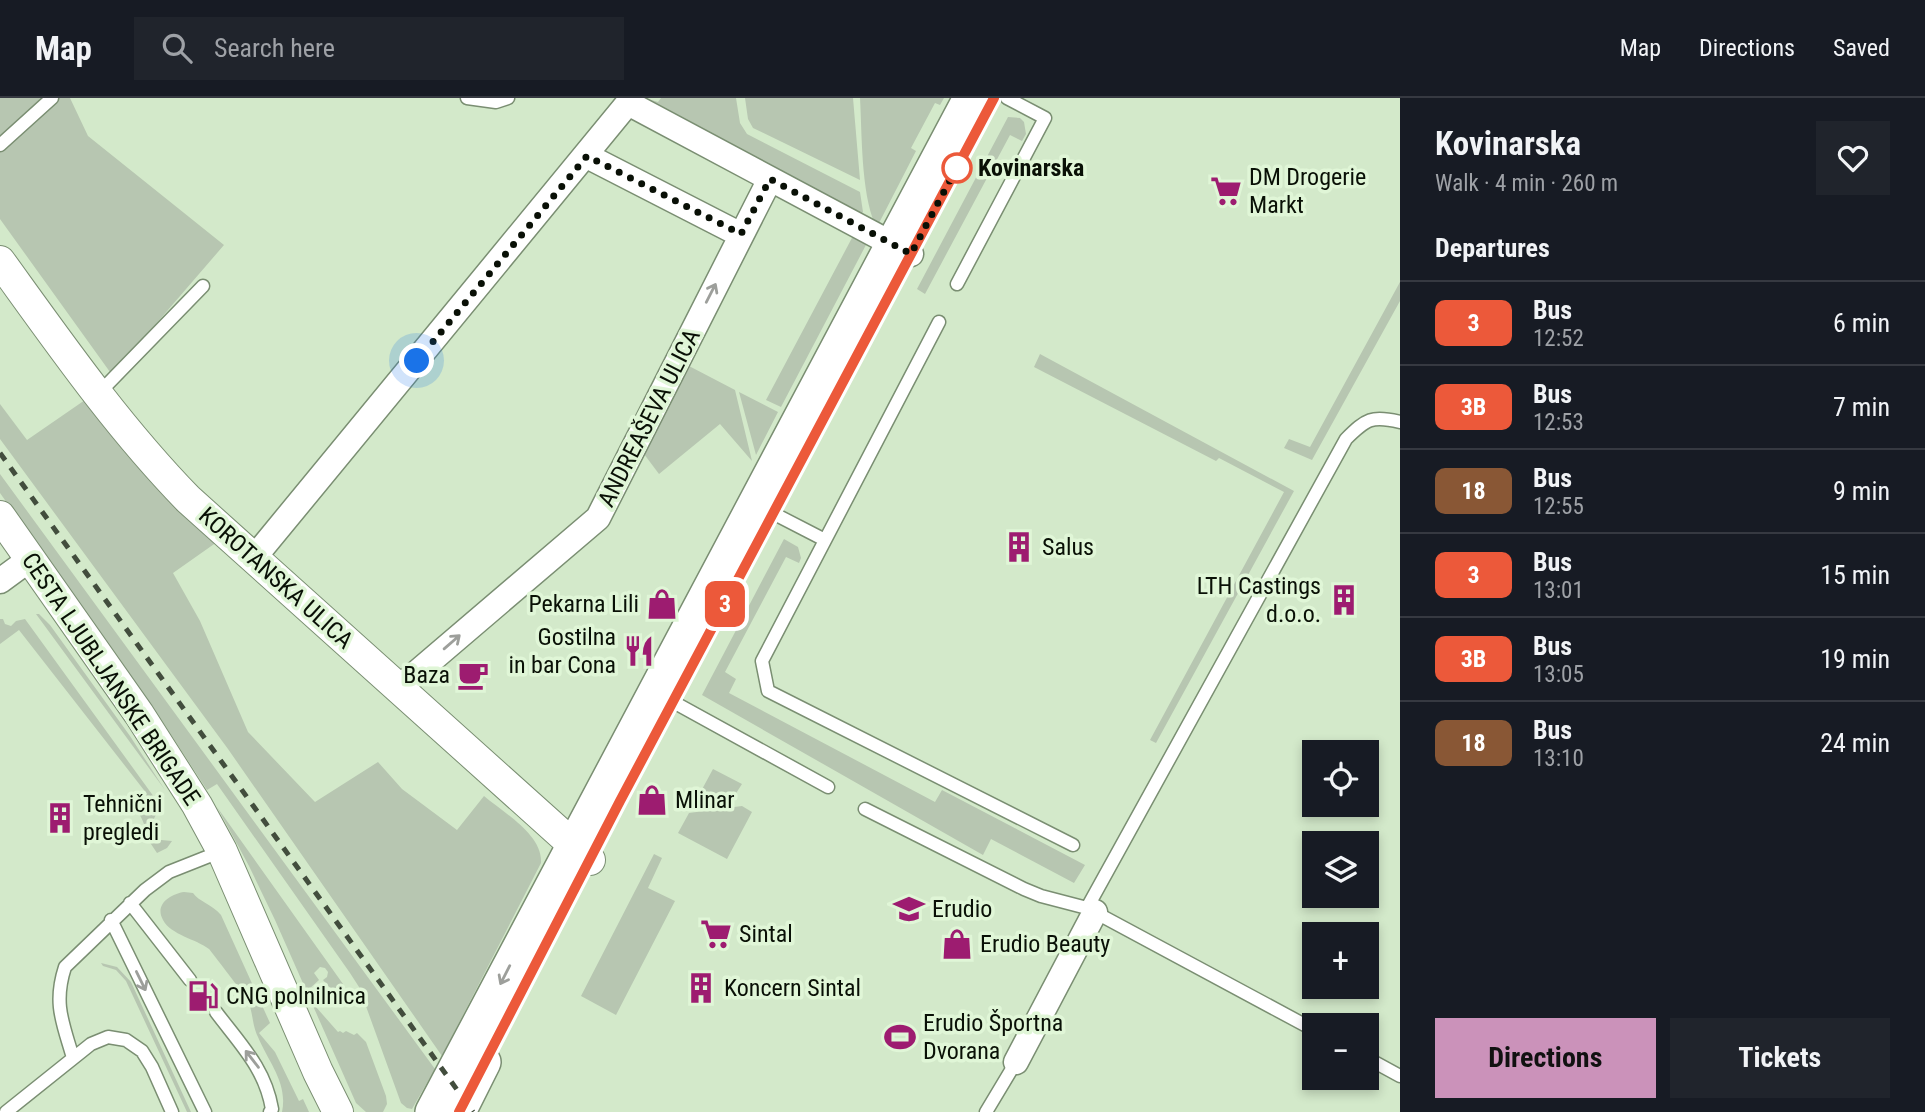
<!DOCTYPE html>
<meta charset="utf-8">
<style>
:root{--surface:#171b24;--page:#20242c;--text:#f1f3f6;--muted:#9ea1a6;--line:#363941;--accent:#cb92ba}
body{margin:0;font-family:"Roboto Condensed",sans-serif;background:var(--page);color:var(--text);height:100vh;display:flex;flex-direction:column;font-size:26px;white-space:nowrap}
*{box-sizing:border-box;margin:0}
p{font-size:23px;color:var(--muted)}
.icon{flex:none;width:38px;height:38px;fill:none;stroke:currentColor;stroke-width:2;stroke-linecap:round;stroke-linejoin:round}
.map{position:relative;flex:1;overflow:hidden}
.drawer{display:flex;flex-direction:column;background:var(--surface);width:525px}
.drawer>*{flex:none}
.badge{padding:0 14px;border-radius:10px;font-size:24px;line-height:46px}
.tools{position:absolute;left:1302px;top:642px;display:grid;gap:14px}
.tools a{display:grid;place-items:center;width:77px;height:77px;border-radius:0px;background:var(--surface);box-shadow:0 4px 10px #0003;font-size:35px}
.you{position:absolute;width:35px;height:35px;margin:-18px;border:5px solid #fff;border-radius:50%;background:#1a73e8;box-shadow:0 0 0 10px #1a73e833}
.map>.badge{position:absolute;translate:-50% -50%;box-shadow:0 0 0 4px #fff}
h2{padding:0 35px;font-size:26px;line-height:63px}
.round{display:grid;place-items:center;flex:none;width:74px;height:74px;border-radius:0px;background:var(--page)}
.headline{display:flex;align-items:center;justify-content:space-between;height:119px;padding:0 35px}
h1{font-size:33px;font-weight:700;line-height:52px}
.button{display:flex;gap:14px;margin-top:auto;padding:14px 35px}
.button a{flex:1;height:80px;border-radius:0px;background:var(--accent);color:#111;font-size:28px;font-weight:700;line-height:80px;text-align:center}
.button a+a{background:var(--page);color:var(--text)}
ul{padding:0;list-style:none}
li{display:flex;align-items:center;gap:21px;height:84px;padding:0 35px;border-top:2px solid var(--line)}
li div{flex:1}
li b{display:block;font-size:26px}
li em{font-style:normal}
li .badge{min-width:77px;font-weight:700;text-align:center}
header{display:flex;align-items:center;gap:42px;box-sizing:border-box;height:98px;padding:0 35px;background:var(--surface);border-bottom:2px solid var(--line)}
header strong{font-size:33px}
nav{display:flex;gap:38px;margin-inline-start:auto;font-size:24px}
.search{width:490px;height:63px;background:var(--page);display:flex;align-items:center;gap:18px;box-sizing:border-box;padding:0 24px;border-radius:0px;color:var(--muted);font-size:26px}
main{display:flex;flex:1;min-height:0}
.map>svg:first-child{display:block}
.green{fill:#b7c6b1}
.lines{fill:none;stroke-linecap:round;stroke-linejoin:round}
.service-casing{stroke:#7a8e72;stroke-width:15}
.minor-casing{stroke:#7a8e72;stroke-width:27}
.tertiary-casing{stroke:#7a8e72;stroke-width:32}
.secondary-casing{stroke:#7a8e72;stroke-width:36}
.service{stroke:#fff;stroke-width:12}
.minor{stroke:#fff;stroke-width:24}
.tertiary{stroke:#fff;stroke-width:30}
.secondary{stroke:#fff;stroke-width:33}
.rail{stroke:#424d3d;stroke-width:5;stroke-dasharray:9 9;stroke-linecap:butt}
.oneway{stroke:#9d9f9b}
.line-casing{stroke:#fff;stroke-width:16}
.line{stroke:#ec593a;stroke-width:10}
.walk{stroke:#091006;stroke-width:7;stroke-dasharray:0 12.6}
.stop-dot{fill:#fff;stroke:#ec593a;stroke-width:3.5}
.labels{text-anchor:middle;stroke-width:7;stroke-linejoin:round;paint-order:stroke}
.stop-label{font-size:24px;font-weight:bold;fill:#091006;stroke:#e0f6d7;text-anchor:start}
.poi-label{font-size:24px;fill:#091006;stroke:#e0f6d7;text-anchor:start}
.street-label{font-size:24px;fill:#091006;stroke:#e0f6d7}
</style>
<header>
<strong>Map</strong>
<div class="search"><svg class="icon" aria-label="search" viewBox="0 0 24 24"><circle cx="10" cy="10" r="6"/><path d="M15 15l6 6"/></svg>Search here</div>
<nav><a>Map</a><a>Directions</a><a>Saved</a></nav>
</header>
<main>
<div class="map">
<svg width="1400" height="1014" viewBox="0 0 1400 1014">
<rect width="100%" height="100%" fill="#d3e9ca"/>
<path class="green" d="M0,0H70L88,38L224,147L155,227L110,274L0,121Z
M645,0L658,4L661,0H736L740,25L747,36L860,94L863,114L861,116L643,3Z
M745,0H853L860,82L753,30L748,21Z
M860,0H944L940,7L935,5L911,50L916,53L878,127L875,126C861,94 862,36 860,0Z
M1008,19L1020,20L1024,24L1026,36L1022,43L1010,37L925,196L917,191Z
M853,138L867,145L781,309L766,302Z
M1400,184V203L1312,362L1284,350L1289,341L1310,349Z
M1040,256L1294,393L1156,645L1150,642L1284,394L1219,360L1216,363L1034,269Z
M689,268L735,292L752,363L720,326L659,376L644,356Z
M739,294L778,314L756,357Z
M85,302L217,444L173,475L200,523L248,634L315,704L378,664L402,691L457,732L484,698C504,715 543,737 541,765L442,958L228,651L0,341V306L27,342Z
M0,376L435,971L412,1011L407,1010L401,1005L359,889L350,875L217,686L207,692L166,629L0,395Z
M784,441L798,449L801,460L799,465L786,459L725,574L736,581L729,595L935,704L942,692L1085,767L1074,785L991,741L983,757L702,597Z
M36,516H39L50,527L130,638L165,692Z
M0,521H3L5,526L11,528L16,523L25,521L162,710C151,720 149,731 161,742L172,743L167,750L157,755L145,737C147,726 139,716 133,706L147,696L19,532L0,546Z
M713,671L742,686L731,703L693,708Z
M742,708L752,714L727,761L678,735L689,715Z
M217,709L343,886L341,887L343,891L341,893L343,896L341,898L344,902L342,903L323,882L327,879L328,874L325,870L320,869L314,875L319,882L308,892L320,906L316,909L338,934L340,933L343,935L346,933L354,937L357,935L366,944L386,998L387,1006L383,1014H366L356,1005L275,822L249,768Z
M654,756L662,760L648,790L675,803L616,917L581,898Z
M184,794L193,795C198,803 213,807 221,817L270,925L259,935L275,954L299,1003L303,1001L309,1014H282C288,985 269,965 258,939C252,927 253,914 248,903C246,899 211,853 209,851C196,841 171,837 163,822C154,806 171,796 184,794Z
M101,865L117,869L131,884L191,1014H187L126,883L116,872L103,868Z"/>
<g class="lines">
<defs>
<path id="service" d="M467,0L496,4L508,0
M0,47L52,0
M957,186L1045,20L1007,0
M939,224L762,563L768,593L1073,747
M97,297L203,188
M757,407L825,442
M657,595L828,689
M865,711L1024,791L1041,798L1087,810L1314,932
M130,805L190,882
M1087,810L1346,341C1366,321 1372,317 1400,324
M111,822L205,1014
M216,914C240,946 265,970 272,1011L270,1014
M73,960C63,925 53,906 65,869L145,792L169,774L222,753
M1367,960L1400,978
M6,1014L91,946L108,939L126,942L142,953L152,969L172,1014
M986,1014L1016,964"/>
<path id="minor" d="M587,58L741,137
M253,461L628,5L911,156
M0,483L30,461
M400,589L598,420L770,81
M1016,964L1095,814"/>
<path id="tertiary" d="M0,163C60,246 117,328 188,401L590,762
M0,418L139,616L197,707L222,753L318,974L338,1014"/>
<path id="secondary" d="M432,1014L970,0
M459,1014L484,964"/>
</defs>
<use href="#service" class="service-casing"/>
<use href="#minor" class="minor-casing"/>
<use href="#tertiary" class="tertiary-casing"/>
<use href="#secondary" class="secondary-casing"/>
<use href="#service" class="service"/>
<use href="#minor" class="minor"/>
<use href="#tertiary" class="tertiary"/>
<use href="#secondary" class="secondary"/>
<path class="rail" d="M0,355L473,1014"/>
</g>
<defs><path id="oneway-shaft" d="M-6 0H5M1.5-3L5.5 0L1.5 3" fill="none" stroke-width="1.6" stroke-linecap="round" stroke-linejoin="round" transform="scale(1.75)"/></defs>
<g class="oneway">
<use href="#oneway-shaft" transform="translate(711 195) rotate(-63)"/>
<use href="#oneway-shaft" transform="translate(452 544) rotate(-41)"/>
<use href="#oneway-shaft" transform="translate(505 877) rotate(117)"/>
<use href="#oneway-shaft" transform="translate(141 883) rotate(64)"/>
<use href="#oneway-shaft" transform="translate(252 961) rotate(-128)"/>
</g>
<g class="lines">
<defs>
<path id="line" d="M459,1014L620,703L994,0"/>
</defs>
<use href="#line" class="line-casing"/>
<use href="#line" class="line"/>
<path class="walk" d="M417,263L587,58L741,136L770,81L911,156L958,67L957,70"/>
</g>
<defs>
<symbol id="supermarket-bare" viewBox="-9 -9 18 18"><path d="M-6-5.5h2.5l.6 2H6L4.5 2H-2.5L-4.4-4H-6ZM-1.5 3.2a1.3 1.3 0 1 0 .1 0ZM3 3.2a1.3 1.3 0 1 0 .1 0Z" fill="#9d1c70" stroke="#e0f6d7" stroke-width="2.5" paint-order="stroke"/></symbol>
<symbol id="building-bare" viewBox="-9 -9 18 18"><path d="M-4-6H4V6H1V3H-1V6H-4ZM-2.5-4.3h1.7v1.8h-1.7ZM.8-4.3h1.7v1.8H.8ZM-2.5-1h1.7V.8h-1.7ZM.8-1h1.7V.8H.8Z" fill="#9d1c70" stroke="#e0f6d7" stroke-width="2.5" paint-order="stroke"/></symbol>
<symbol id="shop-bare" viewBox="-9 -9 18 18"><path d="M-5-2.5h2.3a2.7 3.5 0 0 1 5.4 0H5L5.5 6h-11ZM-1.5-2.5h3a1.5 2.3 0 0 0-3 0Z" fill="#9d1c70" stroke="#e0f6d7" stroke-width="2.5" paint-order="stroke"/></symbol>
<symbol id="restaurant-bare" viewBox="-9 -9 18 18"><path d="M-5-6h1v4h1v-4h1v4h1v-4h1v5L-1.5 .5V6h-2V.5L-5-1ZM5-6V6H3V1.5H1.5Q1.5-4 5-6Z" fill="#9d1c70" stroke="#e0f6d7" stroke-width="2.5" paint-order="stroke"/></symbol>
<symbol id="cafe-bare" viewBox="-9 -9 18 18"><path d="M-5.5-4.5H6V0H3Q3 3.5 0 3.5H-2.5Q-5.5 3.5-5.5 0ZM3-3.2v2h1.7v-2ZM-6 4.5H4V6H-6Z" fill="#9d1c70" stroke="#e0f6d7" stroke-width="2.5" paint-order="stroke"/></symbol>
<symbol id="school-bare" viewBox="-9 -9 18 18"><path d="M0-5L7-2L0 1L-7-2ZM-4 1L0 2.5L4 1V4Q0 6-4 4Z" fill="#9d1c70" stroke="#e0f6d7" stroke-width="2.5" paint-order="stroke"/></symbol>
<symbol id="fuel-bare" viewBox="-9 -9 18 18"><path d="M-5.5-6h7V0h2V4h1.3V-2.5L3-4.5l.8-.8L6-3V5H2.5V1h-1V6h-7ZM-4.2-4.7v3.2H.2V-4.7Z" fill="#9d1c70" stroke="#e0f6d7" stroke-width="2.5" paint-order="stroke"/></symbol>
<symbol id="stadium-bare" viewBox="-9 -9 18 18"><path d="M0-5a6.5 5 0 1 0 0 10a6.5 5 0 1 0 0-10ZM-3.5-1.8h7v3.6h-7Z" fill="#9d1c70" stroke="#e0f6d7" stroke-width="2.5" paint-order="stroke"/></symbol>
</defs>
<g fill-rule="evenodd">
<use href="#supermarket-bare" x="1204" y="71" width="44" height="44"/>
<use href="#building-bare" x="997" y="427" width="44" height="44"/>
<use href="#building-bare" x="1322" y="480" width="44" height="44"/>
<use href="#shop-bare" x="640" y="484" width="44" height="44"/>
<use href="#restaurant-bare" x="617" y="531" width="44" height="44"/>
<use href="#cafe-bare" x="451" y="555" width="44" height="44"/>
<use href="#shop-bare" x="630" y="680" width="44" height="44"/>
<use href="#building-bare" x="38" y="698" width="44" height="44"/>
<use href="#school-bare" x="887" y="789" width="44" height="44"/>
<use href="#supermarket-bare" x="694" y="814" width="44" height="44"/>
<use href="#shop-bare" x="935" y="824" width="44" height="44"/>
<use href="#building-bare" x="679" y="868" width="44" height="44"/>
<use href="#fuel-bare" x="181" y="876" width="44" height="44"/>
<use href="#stadium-bare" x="878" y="917" width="44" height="44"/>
</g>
<circle class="stop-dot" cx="957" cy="70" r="14"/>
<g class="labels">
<g class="stop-label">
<text x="978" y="78">Kovinarska</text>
</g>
<g class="poi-label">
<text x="1249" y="87">DM Drogerie<tspan x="1249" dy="28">Markt</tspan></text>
<text x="1042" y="457">Salus</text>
<text x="1321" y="496" text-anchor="end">LTH Castings<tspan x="1321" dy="28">d.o.o.</tspan></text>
<text x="639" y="514" text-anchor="end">Pekarna Lili</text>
<text x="616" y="547" text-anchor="end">Gostilna<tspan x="616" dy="28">in bar Cona</tspan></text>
<text x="450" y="585" text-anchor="end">Baza</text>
<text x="675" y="710">Mlinar</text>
<text x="83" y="714">Tehnični<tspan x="83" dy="28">pregledi</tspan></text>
<text x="932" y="819">Erudio</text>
<text x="739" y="844">Sintal</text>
<text x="980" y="854">Erudio Beauty</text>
<text x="724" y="898">Koncern Sintal</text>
<text x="226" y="906">CNG polnilnica</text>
<text x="923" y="933">Erudio Športna<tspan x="923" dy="28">Dvorana</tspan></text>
</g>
<g class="street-label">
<text transform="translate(649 320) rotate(-63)" y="8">ANDREAŠEVA ULICA</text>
<text transform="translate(276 480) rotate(42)" y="8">KOROTANSKA ULICA</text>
<text transform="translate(111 581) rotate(56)" y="8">CESTA LJUBLJANSKE BRIGADE</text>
</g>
</g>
</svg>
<div class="tools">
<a><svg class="icon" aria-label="locate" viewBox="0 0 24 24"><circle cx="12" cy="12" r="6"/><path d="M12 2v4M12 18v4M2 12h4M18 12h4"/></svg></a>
<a><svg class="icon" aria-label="layers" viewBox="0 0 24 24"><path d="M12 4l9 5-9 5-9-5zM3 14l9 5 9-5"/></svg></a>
<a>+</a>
<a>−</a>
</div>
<div class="you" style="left:417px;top:263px"></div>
<b class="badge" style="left:725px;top:506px;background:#ec593a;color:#fff">3</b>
</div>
<section class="drawer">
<div class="headline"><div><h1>Kovinarska</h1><p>Walk · 4 min · 260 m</p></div><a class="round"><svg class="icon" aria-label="heart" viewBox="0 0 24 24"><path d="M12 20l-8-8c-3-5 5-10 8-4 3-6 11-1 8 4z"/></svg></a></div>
<h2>Departures</h2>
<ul>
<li><span class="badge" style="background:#ec593a;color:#fff">3</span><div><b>Bus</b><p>12:52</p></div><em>6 min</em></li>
<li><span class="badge" style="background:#ec593a;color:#fff">3B</span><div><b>Bus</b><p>12:53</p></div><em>7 min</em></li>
<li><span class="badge" style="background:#895735;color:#fff">18</span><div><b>Bus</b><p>12:55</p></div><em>9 min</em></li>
<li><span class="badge" style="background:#ec593a;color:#fff">3</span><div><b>Bus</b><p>13:01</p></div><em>15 min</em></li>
<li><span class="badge" style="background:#ec593a;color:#fff">3B</span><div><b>Bus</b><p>13:05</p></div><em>19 min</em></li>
<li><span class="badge" style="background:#895735;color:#fff">18</span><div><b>Bus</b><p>13:10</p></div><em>24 min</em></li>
</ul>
<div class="button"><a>Directions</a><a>Tickets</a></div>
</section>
</main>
